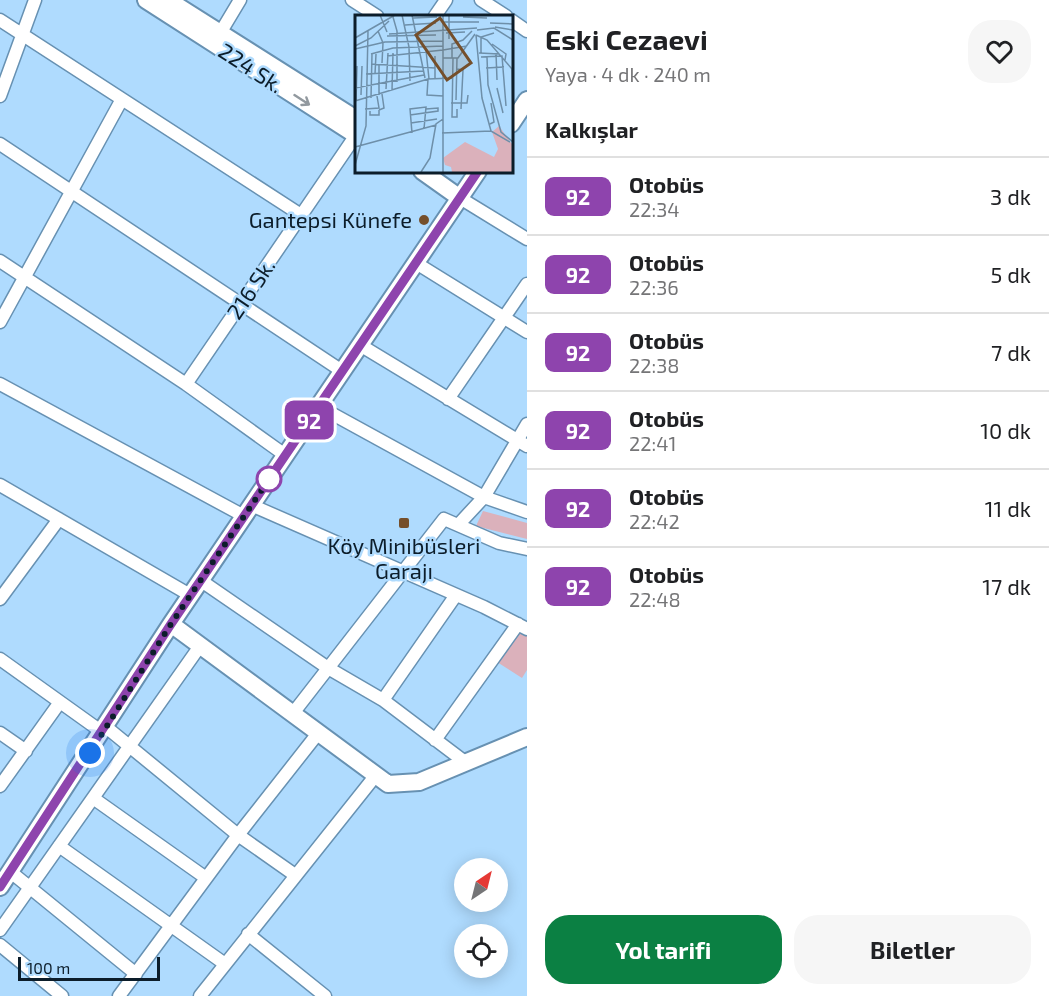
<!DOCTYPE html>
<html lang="tr">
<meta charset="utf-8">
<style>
:root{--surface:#fff;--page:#f6f6f6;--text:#202124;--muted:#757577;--line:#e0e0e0;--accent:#0b8043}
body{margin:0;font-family:"Exo 2",sans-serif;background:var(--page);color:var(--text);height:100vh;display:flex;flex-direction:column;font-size:22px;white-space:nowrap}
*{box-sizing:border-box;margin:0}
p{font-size:20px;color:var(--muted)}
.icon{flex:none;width:33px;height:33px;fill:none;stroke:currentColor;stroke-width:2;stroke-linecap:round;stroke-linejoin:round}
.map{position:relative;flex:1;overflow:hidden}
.drawer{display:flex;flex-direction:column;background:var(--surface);width:522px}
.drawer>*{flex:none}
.badge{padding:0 12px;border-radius:9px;font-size:21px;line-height:39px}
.needle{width:39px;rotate:35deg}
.buttons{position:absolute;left:454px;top:858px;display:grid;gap:12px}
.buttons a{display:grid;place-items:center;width:54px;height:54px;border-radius:50%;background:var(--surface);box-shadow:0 3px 15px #0003;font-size:30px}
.scale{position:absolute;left:18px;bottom:15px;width:142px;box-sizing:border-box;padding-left:6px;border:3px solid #0c1d2a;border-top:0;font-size:16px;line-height:21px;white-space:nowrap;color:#0c1d2a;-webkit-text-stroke:4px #afdbfe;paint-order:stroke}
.you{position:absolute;width:30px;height:30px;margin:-15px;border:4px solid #fff;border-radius:50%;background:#1a73e8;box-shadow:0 0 0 9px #1a73e833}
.map>.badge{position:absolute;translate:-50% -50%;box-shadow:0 0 0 3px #fff}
h2{padding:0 18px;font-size:22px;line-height:54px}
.round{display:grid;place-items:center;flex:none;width:63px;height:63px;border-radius:24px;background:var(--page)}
.headline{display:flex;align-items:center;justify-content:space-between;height:102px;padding:0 18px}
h1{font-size:28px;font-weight:700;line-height:45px}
.button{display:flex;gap:12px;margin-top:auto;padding:12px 18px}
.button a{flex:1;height:69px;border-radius:24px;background:var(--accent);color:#fff;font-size:24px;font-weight:700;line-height:69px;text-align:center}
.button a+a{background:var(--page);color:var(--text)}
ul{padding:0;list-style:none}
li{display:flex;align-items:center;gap:18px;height:78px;padding:0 18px;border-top:2px solid var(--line)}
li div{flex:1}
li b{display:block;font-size:22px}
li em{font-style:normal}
li .badge{min-width:66px;font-weight:700;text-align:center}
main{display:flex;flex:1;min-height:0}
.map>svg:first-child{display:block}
.green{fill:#dbb1bb}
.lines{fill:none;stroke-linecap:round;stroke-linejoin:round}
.street-casing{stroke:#6791b2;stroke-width:15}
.secondary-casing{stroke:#6791b2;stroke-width:20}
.street{stroke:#fff;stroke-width:12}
.secondary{stroke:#fff;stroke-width:16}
.oneway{stroke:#92999f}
.line-casing{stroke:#fff;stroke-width:14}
.line{stroke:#8e44ad;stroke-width:9}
.walk{stroke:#0c1d2a;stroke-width:6;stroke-dasharray:0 10.8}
.poi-dot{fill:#754f2b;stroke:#afdbfe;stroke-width:2}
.stop-dot{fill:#fff;stroke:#8e44ad;stroke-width:3}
.labels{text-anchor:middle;stroke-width:5;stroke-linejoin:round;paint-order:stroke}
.street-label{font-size:22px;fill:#0c1d2a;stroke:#afdbfe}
.poi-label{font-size:22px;fill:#0c1d2a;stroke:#afdbfe;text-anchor:end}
.inset-road{fill:none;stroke:#6e8fa9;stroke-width:1.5}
.view{fill:#754f2b;fill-opacity:0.15;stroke:#754f2b;stroke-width:3}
.inset-edge{fill:none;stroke:#0c1d2a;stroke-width:3}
</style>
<main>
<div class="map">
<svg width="527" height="996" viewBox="0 0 527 996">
<rect width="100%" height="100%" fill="#afdbfe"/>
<path class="green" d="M483,511L527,523V539L476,526Z
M518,629L527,634V670L522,678L497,662Z"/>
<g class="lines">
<defs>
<path id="street" d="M352,0L377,16
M481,0L506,16
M435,16L446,0
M0,20L301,215
M511,20L527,31
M216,40L240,0
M0,96L35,0
M0,144L342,371
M460,198L527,239
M0,261L186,384L285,455
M416,263L527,332
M0,322L122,99
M360,345L527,446
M0,384L244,516
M186,384L356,135
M448,399L527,284
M318,406L484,497L527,512
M0,485L190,595
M251,505L484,607L527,629
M459,524L484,497L527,424
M200,580L328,668L383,700L465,762
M0,599L59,519
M0,659L102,732
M383,700L456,595
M294,712L444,519L499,543L527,549
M106,727L238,835L295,875
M0,733L26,751
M435,740L518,624
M0,786L60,702
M93,798L206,878
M59,846L225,964
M12,873L136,974
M0,930L200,646
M248,934L325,996
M0,945L62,996
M119,996L238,835L319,732
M200,996L376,775"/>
<path id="secondary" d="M146,0L356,135
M168,0L356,119
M511,124L527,100
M422,171L460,198
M171,624L388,784L419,782L527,737
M0,887L171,624L478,171"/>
</defs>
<use href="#street" class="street-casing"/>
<use href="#secondary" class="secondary-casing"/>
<use href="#street" class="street"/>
<use href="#secondary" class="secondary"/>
</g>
<defs><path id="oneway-shaft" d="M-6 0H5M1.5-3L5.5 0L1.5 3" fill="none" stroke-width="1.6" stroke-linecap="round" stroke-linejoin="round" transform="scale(1.5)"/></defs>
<use class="oneway" href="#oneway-shaft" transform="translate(302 100) rotate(33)"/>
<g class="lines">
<defs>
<path id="line" d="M0,887L171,624L478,171"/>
</defs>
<use href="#line" class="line-casing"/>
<use href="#line" class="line"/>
<path class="walk" d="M90,753L171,624L274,472L269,479"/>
</g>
<g class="poi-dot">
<circle cx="424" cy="220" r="6"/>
<rect x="398" y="517" width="12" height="12" rx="3"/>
</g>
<circle class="stop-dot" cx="269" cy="479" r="12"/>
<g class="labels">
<g class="street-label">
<text transform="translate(251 68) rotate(33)" y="8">224 Sk.</text>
<text transform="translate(251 289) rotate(-56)" y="8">216 Sk.</text>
</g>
<g class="poi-label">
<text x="412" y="228">Gantepsi Künefe</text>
<text x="404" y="554" text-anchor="middle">Köy Minibüsleri<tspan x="404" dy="25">Garajı</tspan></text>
</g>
</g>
<g transform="translate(355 15)">
<rect width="158" height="158" fill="#afdbfe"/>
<path d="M144,111L157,129V157H97L96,152L90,150L88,143L110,127L139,142L143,134L137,117Z" fill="#dbb1bb"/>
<path class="inset-road" d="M25,0L32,17M47,0L54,32L55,66M57,0L70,63M88,0V157M38,2L42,16V67M108,2L132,3M58,3L82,2M88,7H124M135,8L158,9M50,10L81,8M140,12L158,15M122,15L139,13L158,25M23,16L28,28L27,48M91,18L110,17M34,19L122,13M121,20L127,83L136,116M121,20L132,25L157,54L158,101M32,21L81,20M0,23L40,0M94,24V0M137,29L151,39L150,45M0,31L16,23L34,6M0,34L30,27L88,26M71,35L74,64M88,35L112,31M124,38L144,39M126,38V22L139,18M141,38L142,65M16,39L38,33L88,31M32,41L88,35M126,42L147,41L151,91M132,42L133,70L146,117L158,127M88,43H103L120,19M97,43V29L108,25L117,16M98,43L97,102H102V94M17,49L80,53M131,53L149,52M102,54L108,55L106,94M11,59L68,56M20,59L21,39M80,63V41M73,64L72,80L88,81M0,73L69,60M142,73L148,98M31,74L33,38M37,75L38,38M6,80L7,51M24,80V49M16,83L17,39M101,85L102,43M0,86L73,64L98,63M1,86L2,51M96,88H112L113,80M10,94L24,93L22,81M24,95L29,93L27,79M15,96V100H24V95M55,100L83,96V93L71,94M56,108L82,104M135,109L139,107L136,88M57,118L55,94L71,92L69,114M87,118L136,116L155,127M0,132L81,110M0,150L11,111L13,16M66,157L75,143L81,109L88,104"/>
<path class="view" d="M85,3L116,48L92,65L61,20Z"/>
<rect width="158" height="158" class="inset-edge"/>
</g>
</svg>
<div class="buttons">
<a><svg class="needle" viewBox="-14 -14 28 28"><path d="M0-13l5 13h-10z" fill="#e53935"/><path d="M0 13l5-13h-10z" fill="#757577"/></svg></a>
<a><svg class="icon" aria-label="locate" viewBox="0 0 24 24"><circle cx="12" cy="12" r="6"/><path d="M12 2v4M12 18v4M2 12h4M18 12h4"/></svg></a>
</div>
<div class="scale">100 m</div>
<div class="you" style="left:90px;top:753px"></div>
<b class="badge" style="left:309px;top:420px;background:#8e44ad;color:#fff">92</b>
</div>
<section class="drawer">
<div class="headline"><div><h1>Eski Cezaevi</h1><p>Yaya · 4 dk · 240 m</p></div><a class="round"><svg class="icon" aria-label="heart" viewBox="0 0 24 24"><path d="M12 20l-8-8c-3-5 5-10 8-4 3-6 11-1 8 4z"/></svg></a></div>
<h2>Kalkışlar</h2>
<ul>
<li><span class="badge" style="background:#8e44ad;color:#fff">92</span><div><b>Otobüs</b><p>22:34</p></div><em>3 dk</em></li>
<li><span class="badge" style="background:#8e44ad;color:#fff">92</span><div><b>Otobüs</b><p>22:36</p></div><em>5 dk</em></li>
<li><span class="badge" style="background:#8e44ad;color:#fff">92</span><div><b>Otobüs</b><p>22:38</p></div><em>7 dk</em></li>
<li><span class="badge" style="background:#8e44ad;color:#fff">92</span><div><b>Otobüs</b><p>22:41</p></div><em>10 dk</em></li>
<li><span class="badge" style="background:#8e44ad;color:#fff">92</span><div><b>Otobüs</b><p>22:42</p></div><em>11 dk</em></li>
<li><span class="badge" style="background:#8e44ad;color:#fff">92</span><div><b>Otobüs</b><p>22:48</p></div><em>17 dk</em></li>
</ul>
<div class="button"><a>Yol tarifi</a><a>Biletler</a></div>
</section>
</main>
